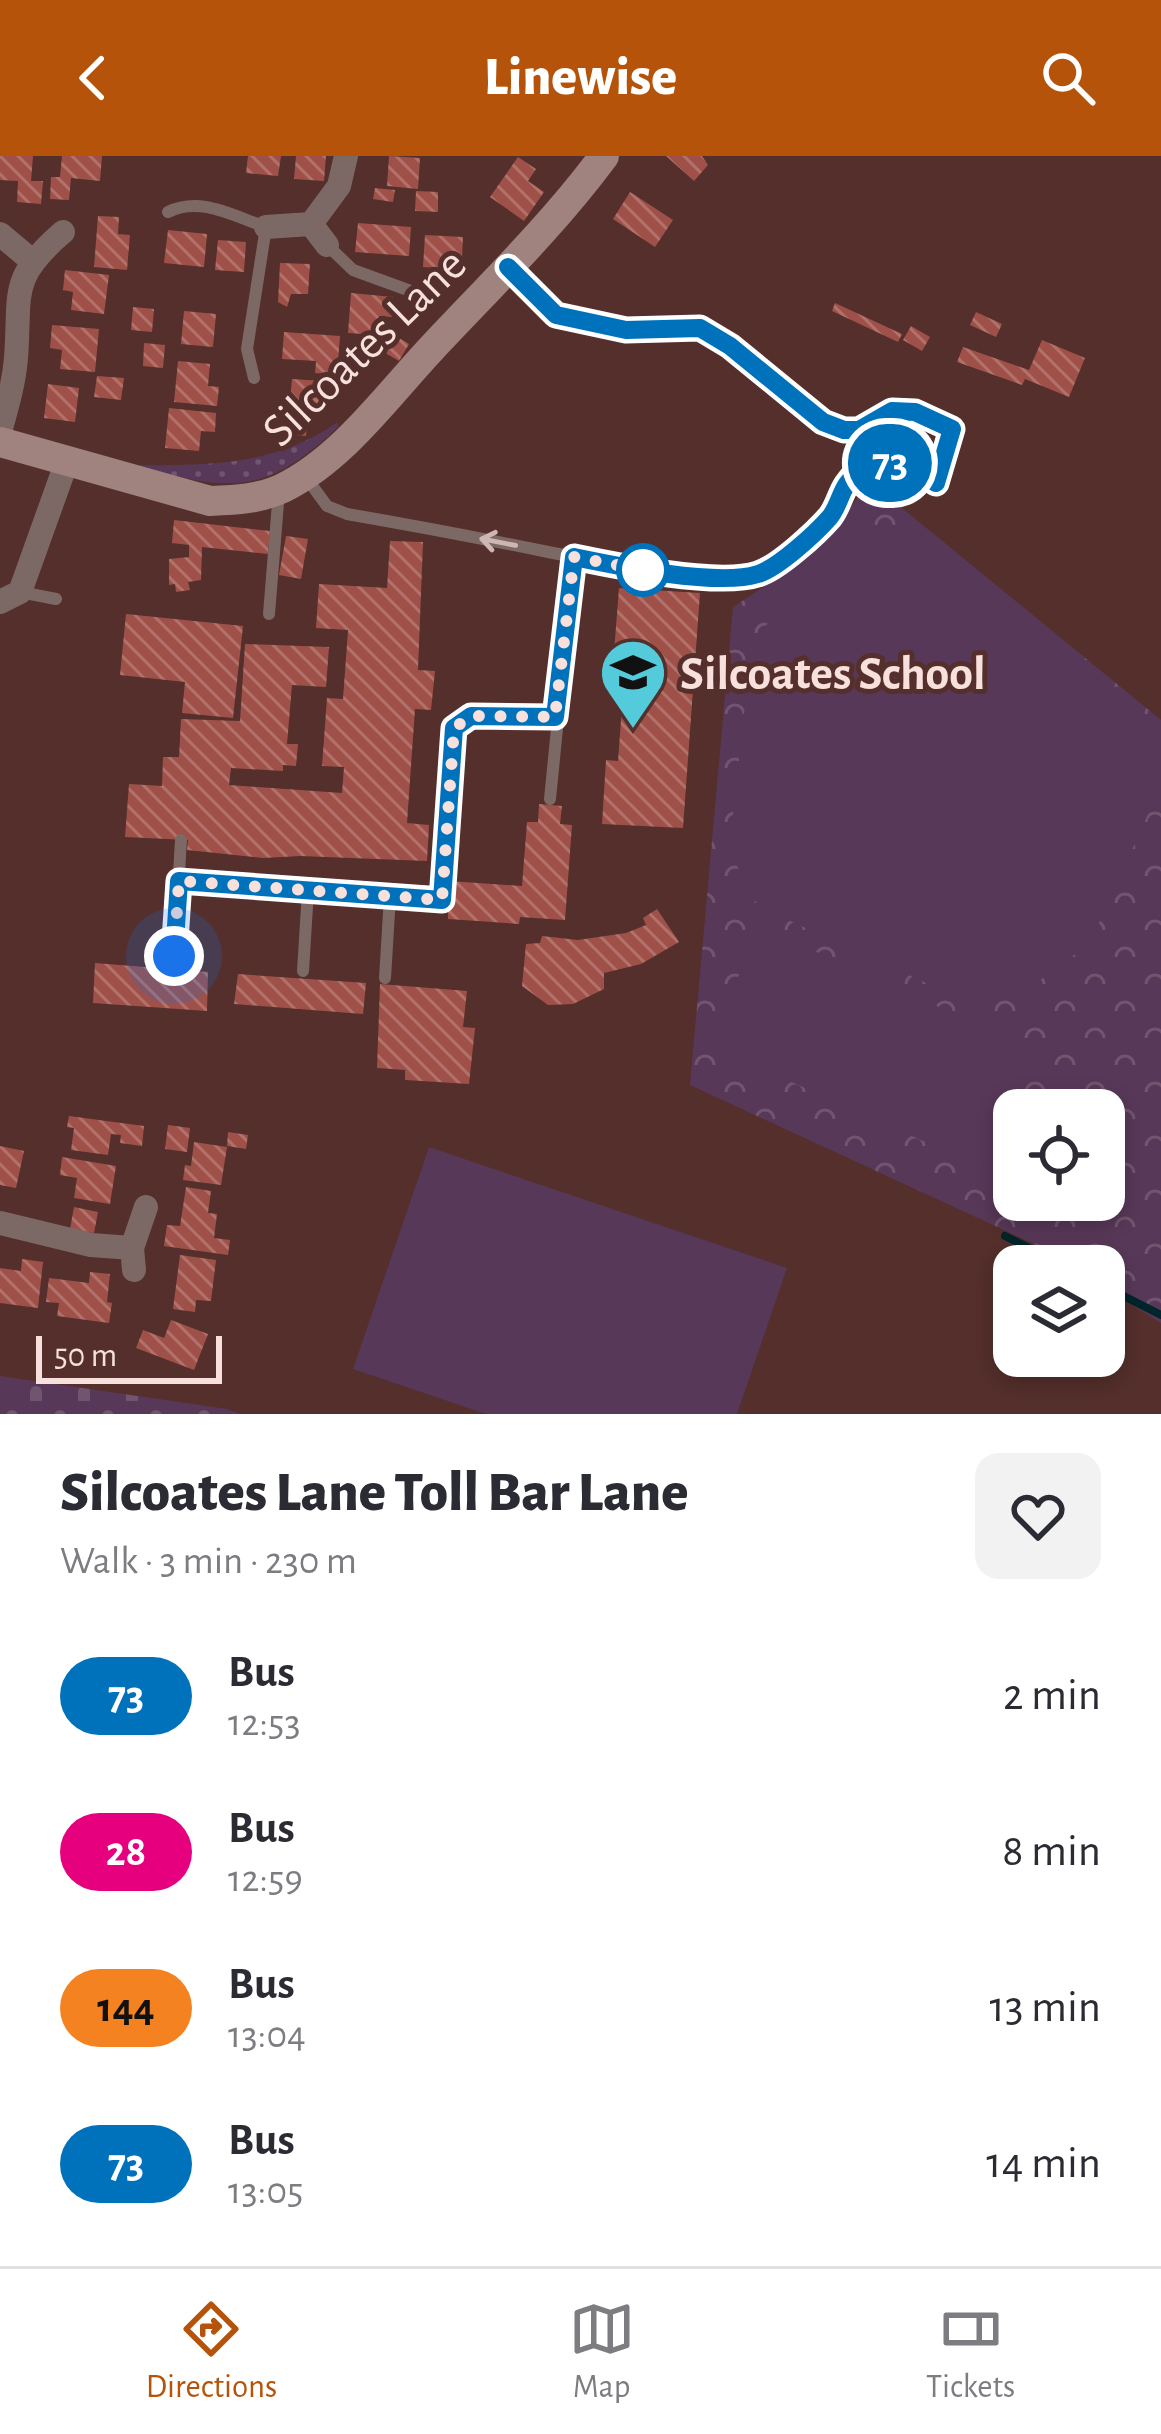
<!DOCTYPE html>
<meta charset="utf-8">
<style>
:root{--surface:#fff;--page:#f2f2f3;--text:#2b2b33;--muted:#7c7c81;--line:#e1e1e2;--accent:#b45309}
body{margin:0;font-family:"Alegreya Sans",sans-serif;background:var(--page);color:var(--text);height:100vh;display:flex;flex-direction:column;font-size:45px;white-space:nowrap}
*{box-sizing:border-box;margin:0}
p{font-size:39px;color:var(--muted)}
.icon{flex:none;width:66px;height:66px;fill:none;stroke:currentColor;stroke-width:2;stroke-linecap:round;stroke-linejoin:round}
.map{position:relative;height:1258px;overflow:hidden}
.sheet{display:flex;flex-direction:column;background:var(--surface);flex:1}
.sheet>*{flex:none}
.badge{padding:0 24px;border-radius:39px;font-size:42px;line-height:78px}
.buttons{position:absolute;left:993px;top:933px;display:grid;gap:24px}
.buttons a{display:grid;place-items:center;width:132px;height:132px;border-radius:24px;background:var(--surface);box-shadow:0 6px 18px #0003;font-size:60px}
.scale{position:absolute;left:36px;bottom:30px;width:186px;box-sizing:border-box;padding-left:12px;border:6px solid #f8e0dc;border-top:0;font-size:33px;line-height:42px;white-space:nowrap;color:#f8e0dc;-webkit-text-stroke:9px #542f2b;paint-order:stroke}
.you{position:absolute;width:60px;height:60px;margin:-30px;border:9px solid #fff;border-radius:50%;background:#1a73e8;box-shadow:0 0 0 18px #1a73e833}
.map>.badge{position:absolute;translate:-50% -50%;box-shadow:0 0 0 6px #fff}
.round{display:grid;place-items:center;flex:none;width:126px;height:126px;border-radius:24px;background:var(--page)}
.overview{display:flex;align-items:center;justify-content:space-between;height:204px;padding:0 60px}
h1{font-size:57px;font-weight:800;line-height:90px}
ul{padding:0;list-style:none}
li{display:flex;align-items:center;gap:36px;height:156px;padding:0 60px}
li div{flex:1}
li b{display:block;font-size:45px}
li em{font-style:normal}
li .badge{min-width:132px;font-weight:700;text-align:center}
header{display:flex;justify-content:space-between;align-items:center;height:156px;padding:0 60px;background:var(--accent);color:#fff;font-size:54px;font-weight:800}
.tab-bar{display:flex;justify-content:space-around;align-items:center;height:168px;border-top:3px solid var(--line);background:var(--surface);font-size:33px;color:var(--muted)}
.tab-bar a{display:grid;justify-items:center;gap:6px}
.tab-bar .active{color:var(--accent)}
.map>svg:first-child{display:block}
.grass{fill:url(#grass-dots)}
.forest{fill:url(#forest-crowns);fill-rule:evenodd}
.cemetery{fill:url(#cemetery-stones)}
.pitch{fill:#583858}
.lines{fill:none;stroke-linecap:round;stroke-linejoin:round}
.stream{stroke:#00252a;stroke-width:8}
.building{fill:url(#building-back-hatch)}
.lane{stroke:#7c6966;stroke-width:12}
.street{stroke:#7c6966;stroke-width:24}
.secondary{stroke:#a0827e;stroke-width:30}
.oneway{stroke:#cdb6b3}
.line-casing{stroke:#fff;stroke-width:27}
.line{stroke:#0072bc;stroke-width:18}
.walk{stroke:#f8e0dc;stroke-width:12;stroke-dasharray:0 21.6}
.stop-dot{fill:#fff;stroke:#0072bc;stroke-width:6}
.labels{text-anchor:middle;stroke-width:10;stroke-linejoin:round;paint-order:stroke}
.street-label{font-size:48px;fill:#f8e0dc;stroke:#542f2b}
.poi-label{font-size:48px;font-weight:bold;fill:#f8e0dc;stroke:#542f2b;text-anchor:start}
</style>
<header><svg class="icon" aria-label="back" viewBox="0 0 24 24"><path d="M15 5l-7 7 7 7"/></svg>Linewise<svg class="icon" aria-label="search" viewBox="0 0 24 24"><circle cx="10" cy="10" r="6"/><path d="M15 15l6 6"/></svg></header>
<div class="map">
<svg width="1161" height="1258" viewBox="0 0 1161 1258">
<defs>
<pattern id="grass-dots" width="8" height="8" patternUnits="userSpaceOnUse" patternTransform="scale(3)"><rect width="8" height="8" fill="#583858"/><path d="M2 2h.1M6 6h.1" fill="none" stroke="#71546f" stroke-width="1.8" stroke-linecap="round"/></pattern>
<pattern id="forest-crowns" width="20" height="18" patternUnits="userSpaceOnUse" patternTransform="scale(3)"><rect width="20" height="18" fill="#583858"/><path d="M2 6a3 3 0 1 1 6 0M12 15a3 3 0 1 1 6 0" fill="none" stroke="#71546f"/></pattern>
<pattern id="cemetery-stones" width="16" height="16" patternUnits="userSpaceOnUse" patternTransform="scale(3)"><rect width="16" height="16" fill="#583858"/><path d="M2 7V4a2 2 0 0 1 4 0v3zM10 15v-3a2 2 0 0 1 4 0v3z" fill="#71546f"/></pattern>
<pattern id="building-back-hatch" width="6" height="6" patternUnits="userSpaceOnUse" patternTransform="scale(3)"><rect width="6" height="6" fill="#9f5149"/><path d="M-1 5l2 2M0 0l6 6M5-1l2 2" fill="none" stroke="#b2726b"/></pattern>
</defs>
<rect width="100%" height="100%" fill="#542f2b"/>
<path class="grass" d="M338,266V271C267,339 227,337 138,309C211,310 276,309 338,266Z"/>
<path class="forest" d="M869,325L1161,564V1167L1104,1131V1110H1070L1032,1087L690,929L733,451C792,414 830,385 869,325ZM1014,954H1104V1044H1014Z"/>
<path class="cemetery" d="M0,1220L227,1253L240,1258H0Z"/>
<path class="pitch" d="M874,377H899L923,386L986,434L1161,586V629L1096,774C1064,818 1010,849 955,840L762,752L745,735L730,686L750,504L769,464L825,396L843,386Z
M761,771L1034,894L981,1011L707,888Z
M429,991L787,1112L737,1258H486L353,1213Z"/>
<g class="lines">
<path class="stream" d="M1005,1080L1065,1110
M1104,1130L1161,1159"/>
</g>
<path class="building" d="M0,0H33L31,25H43L41,48L17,46L18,25L0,24Z
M62,0H102L100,25L71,22L69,44L50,43L51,21H60Z
M248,0H281L278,20L246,17Z
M296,0H326L324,25L294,23Z
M389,0L420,2L418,33L387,30Z
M666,0H702L708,9L694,25Z
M518,1L536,13L528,25L544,36L524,65L490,41Z
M375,32L395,34L393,46L373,43Z
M416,35L438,36V56L415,55Z
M630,36L673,64L655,91L613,63Z
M98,60L119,61L118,78L130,79L127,114L94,111Z
M358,67L411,71L409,100L355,96Z
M168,74L207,78L204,111L164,107Z
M425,79L463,81L461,125L440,124L441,112L423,111Z
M218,84L246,86L244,116L215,114Z
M280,107L310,108L308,138H291L287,151L278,146Z
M65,114L109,119L104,158L71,154L73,136L63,134Z
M351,137L393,141L392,161L379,160L378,179L348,177Z
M835,147L902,178L898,186L832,155Z
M133,151L154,153L152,176L131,174Z
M184,155L216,158L213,191L181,188Z
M976,156L1002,168L996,181L970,169Z
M52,169L99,173L95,216L60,213L62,194L50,192Z
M911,170L930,181L922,195L903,184Z
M284,176L340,180L337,219L315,217L316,205L282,203Z
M391,177L409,188L399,205L380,194Z
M1042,184L1085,202L1069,241L1025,223L1022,229L957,206L963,191L1029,214Z
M144,187L165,189L163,212L143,210Z
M178,205L210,208L208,230L219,231L217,250L174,246Z
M97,220L124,222L121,244L94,241Z
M292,223L322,225L319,258L308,257L306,280L287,278Z
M48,228L79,232L75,266L44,262Z
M169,252L216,257L215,276L201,275L199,295L165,292Z
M174,364L270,375L268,398L202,391L201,424L188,426L190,434L176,436L175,428L169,429V403L189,401V389L172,387Z
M286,380L308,383L301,423L279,419Z
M390,385L423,386L418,514L435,515L431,554L415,553L407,667L429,669L427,705L300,700L263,702L187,694L188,684L125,681L129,628L162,630L163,601H179L181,563L240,565L245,488L329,491L326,531L292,529L287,588H298L296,610L283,609V615L231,612L229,629L342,637L344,611L322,610L327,542L343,543L348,474L316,472L319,428L387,432Z
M619,432L700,437L683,672L602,668L606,604L618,605L626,497L614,496Z
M126,458L243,470L233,562L182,557L185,526L120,519Z
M539,648L562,650L560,668L572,669L565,764L520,761L519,768L448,763V754L442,753L443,735L449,725L522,730L527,666H538Z
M657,753L679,786L641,808L604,817V833L573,848L548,849L522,830L526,788L540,787L542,780L578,784L626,777L646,769L643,762Z
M95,807L208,816L207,855L93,847Z
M238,818L366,827L363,858L234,848Z
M380,828L467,835L463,871L475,872L469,928L405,924V914L377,912Z
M69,960L144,970L142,990L120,987L121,979L111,978L108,999L71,994L74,972L67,971Z
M168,969L190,972L187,996L165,993Z
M228,976L248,979L246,993L227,990Z
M194,986L227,991L221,1029L183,1024L185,1009L191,1010Z
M0,990L24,995L16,1032L0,1029Z
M62,1001L116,1010L110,1048L74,1042L77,1022L60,1019Z
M186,1031L211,1035L208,1057L217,1058L214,1082L230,1084L228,1099L164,1090L167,1069L180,1070Z
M74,1051L98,1056L94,1077L70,1073Z
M180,1099L216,1104L211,1145L196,1144L195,1156L173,1153Z
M22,1103L43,1106L38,1152L0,1147V1112L21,1115Z
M90,1116L110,1118L107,1146L112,1147L109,1167L57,1160L59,1147L46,1146L49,1122L89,1127Z
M171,1164L208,1178L194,1214L136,1192L143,1174L164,1182Z"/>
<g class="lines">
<path class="lane" d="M168,56C201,40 233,60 266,71L247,193L254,222
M327,89L353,114L427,141
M305,320L327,350L347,358C416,370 485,383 553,397C605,407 692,427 743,421C772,418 813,381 831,359C837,351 839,343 843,334C864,293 905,308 936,327L953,273L915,257L892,255L859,274H844L823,265L731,190L700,172L626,174L557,159L510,113
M20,436L56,443
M269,458L279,335
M550,643L574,401
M179,725L442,744L454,572L471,560L555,561
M174,799L181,684
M303,815L308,734
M385,822L390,740"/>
<path class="street" d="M311,68L339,30L346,0
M266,71L311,68L327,89
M0,78L31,104
M0,276C7,251 14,227 16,202C21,137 8,123 63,76
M0,446L20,436L67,305
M0,1067L91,1089L132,1092
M134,1114L132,1092L146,1051"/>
<path class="secondary" d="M0,286L210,345C235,344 260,343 283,332C342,303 387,240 431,193C490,130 553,69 604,0"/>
</g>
<defs><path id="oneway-shaft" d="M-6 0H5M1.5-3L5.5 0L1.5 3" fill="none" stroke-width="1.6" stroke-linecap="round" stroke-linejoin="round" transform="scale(3)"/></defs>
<use class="oneway" href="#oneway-shaft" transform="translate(498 386) rotate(-169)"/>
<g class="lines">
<defs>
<path id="line" d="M174,800L179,725L442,744L454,572L471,560L555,561L574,401C617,410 718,431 758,418C778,412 816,377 830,361C838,351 840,338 847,328C871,293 907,309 936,327L952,273L915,256L892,255L859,274H844L823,266L730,190L700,172L626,174L556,159L508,111"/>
</defs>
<use href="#line" class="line-casing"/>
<use href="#line" class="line"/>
<path class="walk" d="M174,800L179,725L442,744L454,572L471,560L555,561L574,401L643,414"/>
</g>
<defs>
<symbol id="school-pin" viewBox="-11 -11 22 30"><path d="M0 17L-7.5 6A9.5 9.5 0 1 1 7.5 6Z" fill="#53cbda" stroke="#542f2b"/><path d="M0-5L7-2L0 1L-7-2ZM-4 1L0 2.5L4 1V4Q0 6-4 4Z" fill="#111"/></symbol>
</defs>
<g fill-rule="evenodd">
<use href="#school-pin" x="595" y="478" width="76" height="104"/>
</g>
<circle class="stop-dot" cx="643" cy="414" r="24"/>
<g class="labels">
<g class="street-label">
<text transform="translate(363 190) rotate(-44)" y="17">Silcoates Lane</text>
</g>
<g class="poi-label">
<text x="680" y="533">Silcoates School</text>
</g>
</g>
</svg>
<div class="buttons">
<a><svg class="icon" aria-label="locate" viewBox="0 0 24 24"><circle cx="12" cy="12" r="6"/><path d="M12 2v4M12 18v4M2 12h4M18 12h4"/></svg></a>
<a><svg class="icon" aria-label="layers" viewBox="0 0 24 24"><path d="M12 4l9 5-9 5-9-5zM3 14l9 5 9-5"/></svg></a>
</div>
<div class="scale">50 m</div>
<div class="you" style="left:174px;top:800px"></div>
<b class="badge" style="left:890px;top:307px;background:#0072bc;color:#fff">73</b>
</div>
<section class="sheet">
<div class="overview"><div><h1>Silcoates Lane Toll Bar Lane</h1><p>Walk · 3 min · 230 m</p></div><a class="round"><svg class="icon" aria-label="heart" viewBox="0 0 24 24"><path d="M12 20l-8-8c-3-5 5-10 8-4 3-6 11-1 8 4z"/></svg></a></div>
<ul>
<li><span class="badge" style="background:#0072bc;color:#fff">73</span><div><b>Bus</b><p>12:53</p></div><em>2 min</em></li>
<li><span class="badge" style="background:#e6007e;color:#fff">28</span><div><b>Bus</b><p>12:59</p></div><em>8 min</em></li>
<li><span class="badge" style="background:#f58220;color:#111">144</span><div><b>Bus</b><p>13:04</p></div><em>13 min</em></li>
<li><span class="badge" style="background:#0072bc;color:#fff">73</span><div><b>Bus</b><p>13:05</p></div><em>14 min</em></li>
</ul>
</section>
<nav class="tab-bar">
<a class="active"><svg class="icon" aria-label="directions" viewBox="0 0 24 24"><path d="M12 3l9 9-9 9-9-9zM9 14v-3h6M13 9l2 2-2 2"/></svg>Directions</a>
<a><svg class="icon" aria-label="map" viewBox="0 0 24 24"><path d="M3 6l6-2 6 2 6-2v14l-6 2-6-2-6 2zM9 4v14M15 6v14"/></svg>Map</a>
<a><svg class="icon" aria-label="tickets" viewBox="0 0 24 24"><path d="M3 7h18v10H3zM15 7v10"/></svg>Tickets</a>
</nav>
